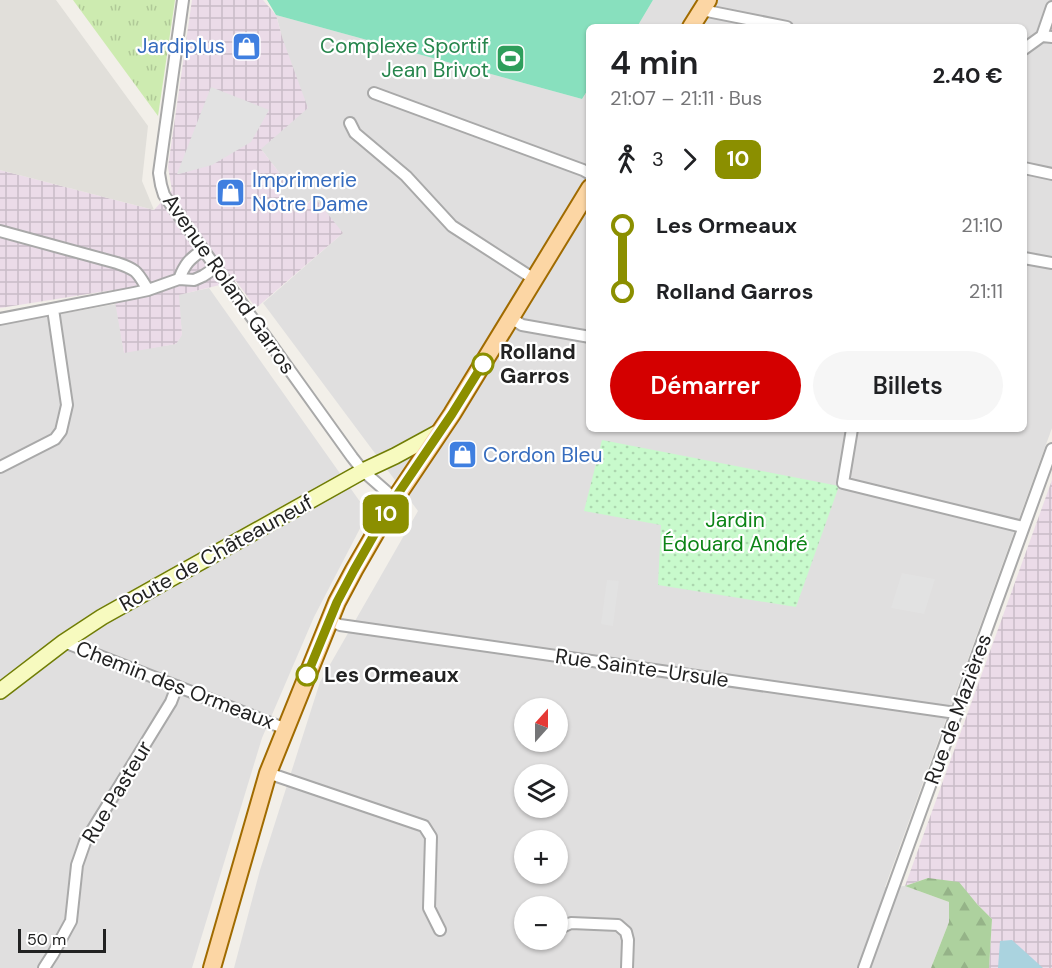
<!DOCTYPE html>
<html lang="fr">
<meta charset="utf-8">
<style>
:root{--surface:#fff;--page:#f6f6f6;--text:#202124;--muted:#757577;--accent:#d40000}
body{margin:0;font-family:"DM Sans",sans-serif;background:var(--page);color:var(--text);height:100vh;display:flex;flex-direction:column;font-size:22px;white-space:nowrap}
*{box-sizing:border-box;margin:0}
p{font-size:20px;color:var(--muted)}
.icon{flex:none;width:33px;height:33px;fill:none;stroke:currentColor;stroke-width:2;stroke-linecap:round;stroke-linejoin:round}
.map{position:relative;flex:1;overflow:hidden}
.drawer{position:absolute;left:586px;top:24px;width:441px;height:408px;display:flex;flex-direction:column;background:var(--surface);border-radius:9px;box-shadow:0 2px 4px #0004}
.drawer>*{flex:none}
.badge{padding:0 12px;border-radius:9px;font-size:21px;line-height:39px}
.needle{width:39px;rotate:21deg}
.buttons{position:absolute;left:514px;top:698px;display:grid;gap:12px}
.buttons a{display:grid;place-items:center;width:54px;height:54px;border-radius:50%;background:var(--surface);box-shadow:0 2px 4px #0004;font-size:30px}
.scale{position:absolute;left:18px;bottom:15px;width:88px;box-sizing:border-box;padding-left:6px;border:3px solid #222;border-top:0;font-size:16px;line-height:21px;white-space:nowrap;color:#222;-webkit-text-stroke:4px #fff;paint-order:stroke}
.map>.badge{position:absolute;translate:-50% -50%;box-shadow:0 0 0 3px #fff}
.legs{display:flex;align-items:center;gap:9px;height:66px;padding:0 24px;font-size:20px}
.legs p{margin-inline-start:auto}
.head{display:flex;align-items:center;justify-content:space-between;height:102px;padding:0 24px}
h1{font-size:33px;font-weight:600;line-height:45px}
.action{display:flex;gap:12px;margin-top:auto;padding:12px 24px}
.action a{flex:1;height:69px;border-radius:36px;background:var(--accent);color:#fff;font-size:24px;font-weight:600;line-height:69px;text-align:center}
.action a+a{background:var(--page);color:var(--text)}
ul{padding:0 24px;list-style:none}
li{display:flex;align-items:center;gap:21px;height:66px;font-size:22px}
li i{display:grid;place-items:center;width:9px;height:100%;margin:0 8px;background:currentColor}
li i::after{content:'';width:15px;height:15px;margin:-8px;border:4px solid;border-radius:50%;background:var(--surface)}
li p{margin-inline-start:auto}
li:first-child i{background:linear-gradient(#0000 50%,currentColor 0)}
li:last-child i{background:linear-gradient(currentColor 50%,#0000 0)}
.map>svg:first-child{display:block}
.residential{fill:#e0dfdf;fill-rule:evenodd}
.industrial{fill:url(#industrial-grid)}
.airport{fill:#e1dfda}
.grass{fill:url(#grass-tufts)}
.forest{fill:url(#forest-firs)}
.park{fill:url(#park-dots)}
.pitch{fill:#88e0be}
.parking{fill:#e2e2e2}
.water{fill:#aad3df}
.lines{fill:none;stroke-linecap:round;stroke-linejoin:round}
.minor-casing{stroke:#a9a9a9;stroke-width:14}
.secondary-casing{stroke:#707d05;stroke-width:18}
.primary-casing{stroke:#a06b00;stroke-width:20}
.minor{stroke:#fff;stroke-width:10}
.secondary{stroke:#f7fabf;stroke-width:15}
.primary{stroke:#fcd6a4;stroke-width:16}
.line-1-casing{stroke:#fff;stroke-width:14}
.line-1{stroke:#8b8f00;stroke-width:9}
.stop-1-dot{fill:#fff;stroke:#8b8f00;stroke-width:3}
.labels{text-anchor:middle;stroke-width:4.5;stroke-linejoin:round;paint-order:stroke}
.shop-label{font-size:21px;fill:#366cbe;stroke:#fff;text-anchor:start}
.leisure-label{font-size:21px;fill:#27864d;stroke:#fff;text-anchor:end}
.street-label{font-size:21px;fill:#222;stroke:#fff}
.stop-label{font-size:21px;font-weight:bold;fill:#222;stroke:#fff;text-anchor:start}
.park-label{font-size:21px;fill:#0c8416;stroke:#fff}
</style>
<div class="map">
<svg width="1052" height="968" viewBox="0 0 1052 968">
<defs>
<pattern id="industrial-grid" width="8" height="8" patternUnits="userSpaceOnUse" patternTransform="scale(1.5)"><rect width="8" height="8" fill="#ebdbe8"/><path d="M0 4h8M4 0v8" fill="none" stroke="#c9bcc7"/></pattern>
<pattern id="grass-tufts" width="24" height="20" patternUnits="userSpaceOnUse" patternTransform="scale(1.5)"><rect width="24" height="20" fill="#cdebb0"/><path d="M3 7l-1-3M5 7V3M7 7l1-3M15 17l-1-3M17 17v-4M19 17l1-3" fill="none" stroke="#b0c997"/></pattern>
<pattern id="forest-firs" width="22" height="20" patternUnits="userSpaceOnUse" patternTransform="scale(1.5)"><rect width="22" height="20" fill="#add19e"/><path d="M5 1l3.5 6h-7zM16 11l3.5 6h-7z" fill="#95b388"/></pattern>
<pattern id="park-dots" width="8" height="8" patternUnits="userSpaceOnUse" patternTransform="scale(1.5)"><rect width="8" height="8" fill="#c8facc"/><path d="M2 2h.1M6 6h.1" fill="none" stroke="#acd6af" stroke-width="1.8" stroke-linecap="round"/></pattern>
</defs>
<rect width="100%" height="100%" fill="#f2efe9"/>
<path class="residential" d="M653,0H1052V428L885,887L905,886L949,902V922L931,968H234L260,870L320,682L418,511L263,303L343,233L311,200L295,213L277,192L288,184L261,149L283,40L276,15L582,99L589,89L590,429H1024V27H637ZM525,708H558V741H525ZM525,774H558V807H525ZM525,840H558V873H525ZM525,906H558V939H525Z
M209,288L368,513L314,617L262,738L192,968H0V325L116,304L124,352L176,344L182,334L178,295Z"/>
<path class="industrial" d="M192,0H263L276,15L283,40L308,108L261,149L288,184L278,192L295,212L315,198L343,233L256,308L236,281L179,295L182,335L176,344L124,353L113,290L0,308V170L154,210L172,190L168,167Z
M1052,480V968H989L992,919L977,904L928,878L905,886Z"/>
<path class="airport" d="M0,0H56L148,126L142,181L154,210L0,170Z"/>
<path class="grass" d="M73,0H175L158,116Z"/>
<path class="forest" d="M928,878L959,882L977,904L992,919L989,968H931L949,922V902L905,886Z"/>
<path class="park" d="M602,440L839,486L796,607L658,585L661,525L584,511Z"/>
<path class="pitch" d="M267,0H653L637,27H590L589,88L582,99L276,15Z"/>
<path class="parking" d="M211,87L269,110L251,142L212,165L179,174H177Z
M902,573L935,579L924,614L891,608Z
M607,580L619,581L613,626L601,624Z"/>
<path class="water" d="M1012,940L1043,968H998L1000,941Z"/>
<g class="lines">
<defs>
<path id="minor" d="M183,0L159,173L161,185L164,195L352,457L363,471L395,499
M702,10L787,27
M1042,36L1052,7
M1024,49L1042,36L1052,37
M374,93L583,170L590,174
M350,123L355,133L406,176L452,226L534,279
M1024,168L1052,174
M0,231L117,263C138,270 137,272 148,290
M1024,258L1052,263
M179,279C185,264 189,259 203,250
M511,318L522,325L590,337
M0,319L134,293L148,290L179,279L194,280L203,276L215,268
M852,429L843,483L1023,527
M0,467L55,439L61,431L67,405L53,309
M329,620L340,625L956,713
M64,642L286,729
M268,773L424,826L431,837L429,908L440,930
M558,929L571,923L618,925L626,932L628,940L627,968
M44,968L53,954L71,921L77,865L85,842L171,702L177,686
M864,968L1052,449"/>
<path id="secondary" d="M0,691L64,642L102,617L363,471L395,456L441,431"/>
<path id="primary" d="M691,27L708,0
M212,968L268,773L337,602L354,570L395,499L452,414L590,188"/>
</defs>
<use href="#minor" class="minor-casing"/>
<use href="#secondary" class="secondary-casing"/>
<use href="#primary" class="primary-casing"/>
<use href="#minor" class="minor"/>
<use href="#secondary" class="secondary"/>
<use href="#primary" class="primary"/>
</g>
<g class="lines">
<defs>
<path id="line-1" d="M307,675L337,602L354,570L395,498L452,414L483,364"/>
</defs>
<use href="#line-1" class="line-1-casing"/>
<use href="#line-1" class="line-1"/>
</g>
<defs>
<symbol id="shop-square" viewBox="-11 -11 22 22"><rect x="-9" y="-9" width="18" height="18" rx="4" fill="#3f7fe0" stroke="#fff"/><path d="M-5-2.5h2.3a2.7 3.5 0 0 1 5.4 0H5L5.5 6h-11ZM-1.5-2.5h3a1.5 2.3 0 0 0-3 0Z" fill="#fff"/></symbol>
<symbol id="stadium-square" viewBox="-11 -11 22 22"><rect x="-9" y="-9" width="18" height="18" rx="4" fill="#2e9e5b" stroke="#fff"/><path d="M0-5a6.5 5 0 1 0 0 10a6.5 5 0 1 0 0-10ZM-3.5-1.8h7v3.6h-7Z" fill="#fff"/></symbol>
</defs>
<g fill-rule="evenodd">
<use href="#shop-square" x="230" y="30" width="33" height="33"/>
<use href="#stadium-square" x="494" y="42" width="33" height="33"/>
<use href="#shop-square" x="214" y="176" width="33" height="33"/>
<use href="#shop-square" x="446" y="438" width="33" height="33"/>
</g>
<g class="stop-1-dot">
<circle cx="483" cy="364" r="10"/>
<circle cx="307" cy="675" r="10"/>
</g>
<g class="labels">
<g class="shop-label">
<text x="225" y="53" text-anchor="end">Jardiplus</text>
<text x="252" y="187">Imprimerie<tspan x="252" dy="24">Notre Dame</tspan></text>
<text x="483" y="462">Cordon Bleu</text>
</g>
<g class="leisure-label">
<text x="489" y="53">Complexe Sportif<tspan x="489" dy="24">Jean Brivot</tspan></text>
</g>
<g class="street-label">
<text transform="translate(229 284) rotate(55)" y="7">Avenue Roland Garros</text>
<text transform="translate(216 553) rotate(-29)" y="7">Route de Châteauneuf</text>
<text transform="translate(642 668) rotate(8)" y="7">Rue Sainte-Ursule</text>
<text transform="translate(175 685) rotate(21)" y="7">Chemin des Ormeaux</text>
<text transform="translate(958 709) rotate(-70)" y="7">Rue de Mazières</text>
<text transform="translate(117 792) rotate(-59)" y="7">Rue Pasteur</text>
</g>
<g class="stop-label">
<text x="500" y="359">Rolland<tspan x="500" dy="24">Garros</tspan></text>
<text x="324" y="682">Les Ormeaux</text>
</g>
<g class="park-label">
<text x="735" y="527">Jardin<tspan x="735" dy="24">Édouard André</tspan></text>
</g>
</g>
</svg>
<div class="buttons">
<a><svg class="needle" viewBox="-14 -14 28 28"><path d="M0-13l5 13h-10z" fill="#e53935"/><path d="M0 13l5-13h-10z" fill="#757577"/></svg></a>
<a><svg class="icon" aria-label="layers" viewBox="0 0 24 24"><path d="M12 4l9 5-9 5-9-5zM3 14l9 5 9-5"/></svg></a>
<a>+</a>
<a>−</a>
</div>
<div class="scale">50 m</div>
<b class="badge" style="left:386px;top:514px;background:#8b8f00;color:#fff">10</b>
<section class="drawer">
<div class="head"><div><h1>4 min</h1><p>21:07 – 21:11 · Bus</p></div><b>2.40 €</b></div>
<div class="legs"><svg class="icon" aria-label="walk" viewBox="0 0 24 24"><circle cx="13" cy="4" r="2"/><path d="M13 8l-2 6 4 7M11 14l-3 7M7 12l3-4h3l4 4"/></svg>3<svg class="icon" aria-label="forward" viewBox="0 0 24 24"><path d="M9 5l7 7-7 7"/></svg><b class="badge" style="background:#8b8f00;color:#fff">10</b></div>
<ul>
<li><i style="color:#8b8f00"></i><b>Les Ormeaux</b><p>21:10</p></li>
<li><i style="color:#8b8f00"></i><b>Rolland Garros</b><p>21:11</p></li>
</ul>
<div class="action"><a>Démarrer</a><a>Billets</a></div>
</section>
</div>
